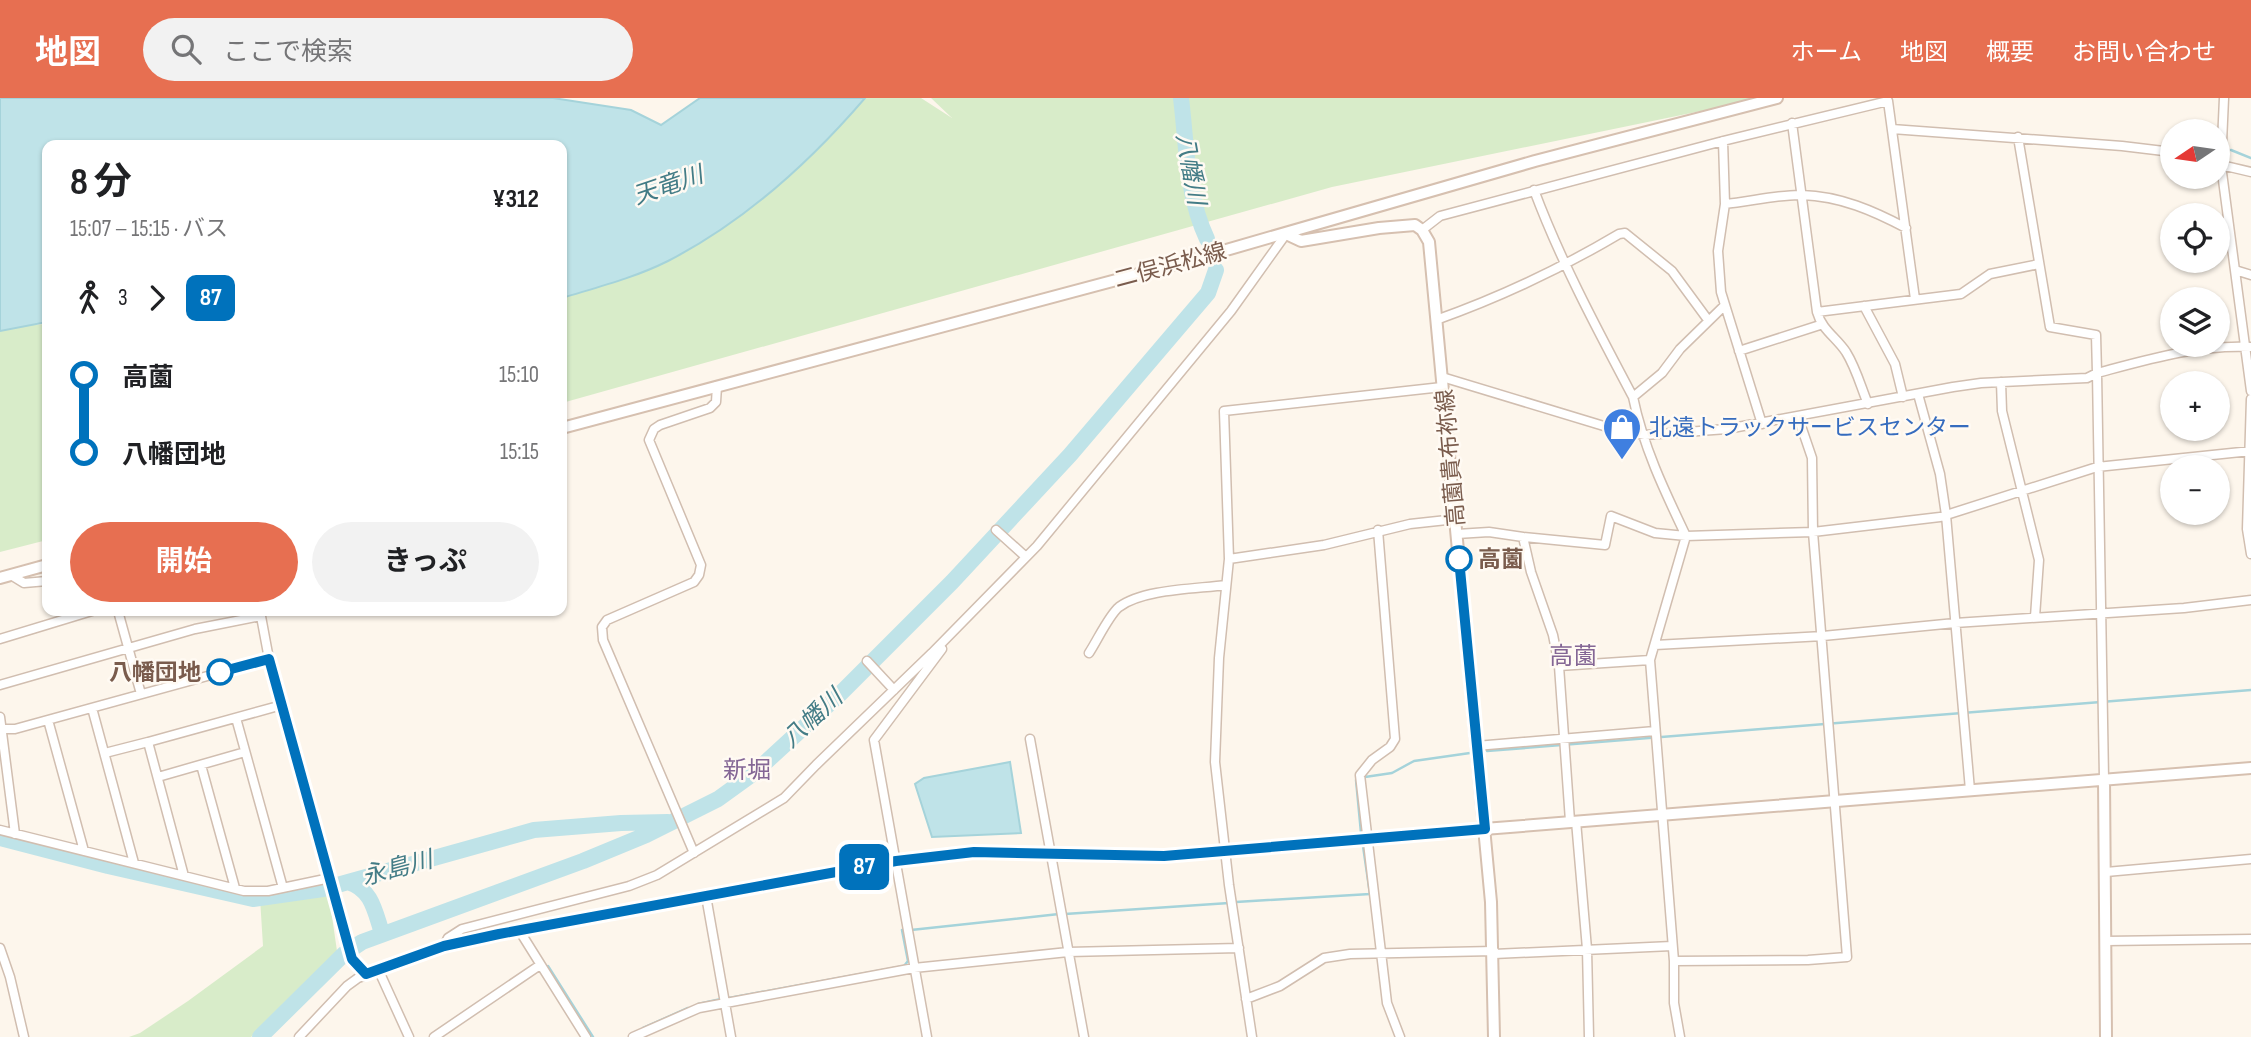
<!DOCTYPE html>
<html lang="ja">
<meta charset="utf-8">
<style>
:root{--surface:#fff;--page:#f2f2f2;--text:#202124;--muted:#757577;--accent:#e76f51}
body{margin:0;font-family:"Sofia Sans Condensed","Noto Sans JP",sans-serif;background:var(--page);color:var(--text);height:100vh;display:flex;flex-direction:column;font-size:26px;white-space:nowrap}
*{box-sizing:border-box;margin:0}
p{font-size:23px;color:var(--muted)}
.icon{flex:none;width:38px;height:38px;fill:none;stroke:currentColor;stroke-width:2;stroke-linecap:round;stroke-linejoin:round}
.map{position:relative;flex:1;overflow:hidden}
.sheet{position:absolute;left:42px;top:42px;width:525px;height:476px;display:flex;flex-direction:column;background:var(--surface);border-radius:14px;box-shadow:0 2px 5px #0004}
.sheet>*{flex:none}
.badge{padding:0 14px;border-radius:10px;font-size:24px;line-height:46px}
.needle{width:46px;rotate:257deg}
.fabs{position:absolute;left:2160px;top:21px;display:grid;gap:14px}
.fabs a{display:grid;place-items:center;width:70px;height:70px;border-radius:50%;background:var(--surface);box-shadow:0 2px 5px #0004;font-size:35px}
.map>.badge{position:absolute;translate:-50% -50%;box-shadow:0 0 0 4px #fff}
.legs{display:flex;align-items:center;gap:10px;height:77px;padding:0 28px;font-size:23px}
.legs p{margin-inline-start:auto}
.head{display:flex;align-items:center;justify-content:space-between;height:119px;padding:0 28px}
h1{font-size:38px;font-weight:700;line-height:52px}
.action{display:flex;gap:14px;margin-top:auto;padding:14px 28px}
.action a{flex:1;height:80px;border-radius:42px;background:var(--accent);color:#fff;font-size:28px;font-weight:700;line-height:80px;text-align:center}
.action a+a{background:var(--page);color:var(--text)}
ul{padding:0 28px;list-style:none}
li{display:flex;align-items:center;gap:24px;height:77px;font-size:26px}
li i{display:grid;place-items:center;width:10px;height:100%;margin:0 9px;background:currentColor}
li i::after{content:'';width:18px;height:18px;margin:-9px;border:5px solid;border-radius:50%;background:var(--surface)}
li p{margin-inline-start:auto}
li:first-child i{background:linear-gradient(#0000 50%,currentColor 0)}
li:last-child i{background:linear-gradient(currentColor 50%,#0000 0)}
header{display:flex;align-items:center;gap:42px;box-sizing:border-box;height:98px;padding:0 35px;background:var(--accent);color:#fff}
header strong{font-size:33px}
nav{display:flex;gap:38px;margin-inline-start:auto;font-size:24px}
.search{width:490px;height:63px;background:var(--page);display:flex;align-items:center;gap:18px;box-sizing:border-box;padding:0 24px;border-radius:38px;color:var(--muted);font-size:26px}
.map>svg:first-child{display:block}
.green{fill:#d8ecc9}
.water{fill:#bfe3e8;stroke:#a5d3da;stroke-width:2}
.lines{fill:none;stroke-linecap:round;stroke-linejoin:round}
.stream{stroke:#a5d3da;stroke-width:2.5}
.river{stroke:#bfe3e8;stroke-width:16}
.street-casing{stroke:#d1beb0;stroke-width:11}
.secondary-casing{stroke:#d6c0b0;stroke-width:14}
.street{stroke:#fff;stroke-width:8}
.secondary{stroke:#fff;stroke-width:10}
.line-1-casing{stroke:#fff;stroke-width:16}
.line-1{stroke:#0072bc;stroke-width:10}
.stop-1-dot{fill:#fff;stroke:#0072bc;stroke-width:3.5}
.labels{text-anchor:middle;stroke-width:5;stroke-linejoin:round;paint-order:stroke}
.street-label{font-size:23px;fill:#7a5c4d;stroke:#fffaf3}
.shop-label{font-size:23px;fill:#366cbe;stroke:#fffaf3;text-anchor:start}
.stop-label{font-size:23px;font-weight:bold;fill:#7a5c4d;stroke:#fffaf3;text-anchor:start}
.water-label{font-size:24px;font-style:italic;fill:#437c86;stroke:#fffaf3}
.neighbourhood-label{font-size:24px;fill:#846695;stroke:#fffaf3}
</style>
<header>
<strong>地図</strong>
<div class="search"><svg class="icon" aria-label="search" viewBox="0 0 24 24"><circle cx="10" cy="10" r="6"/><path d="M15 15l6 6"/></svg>ここで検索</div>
<nav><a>ホーム</a><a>地図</a><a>概要</a><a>お問い合わせ</a></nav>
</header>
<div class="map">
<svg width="2251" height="939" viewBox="0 0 2251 939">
<rect width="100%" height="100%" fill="#fdf6ec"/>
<path class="green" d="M861,0H921L952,20L931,0H1764L1332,89L562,305V199Z
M47,226V442L0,454V229Z
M329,798L337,853L251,939H129L140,935L188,903L263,848L260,800Z"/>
<path class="water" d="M0,0H553L631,12L661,27L700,0H865C810,64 744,124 668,163C634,180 598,189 562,200V47H47V224L0,233Z
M1010,664L1021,735L932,739L915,686L924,680Z"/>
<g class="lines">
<path class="stream" d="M2231,52L2251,60
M1487,653L2251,592
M1365,679L1392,675L1414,663L1470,655
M1356,682L1361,735
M1236,804L1370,796L1363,748
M1065,816L1229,805
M911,832L1059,816
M548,868L593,939
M729,900L904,868L908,863L902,832
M698,906L721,901
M643,930L688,910"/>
<path class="river" d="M1181,0C1187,49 1186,96 1207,141
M0,740L108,768L253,801L323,791L534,732L621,725L668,724
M348,784C372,791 375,814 382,835
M260,939L344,856L362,844L583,763L646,737L718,701L754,675L840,596L952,484L1070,357L1208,195L1216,172"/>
<defs>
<path id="street" d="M2224,0L2221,67L2251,293
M1792,25L1817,214C1822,232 1836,239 1846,254C1856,270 1861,289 1868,306
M1892,31L2122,48L2172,54
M1723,43L1725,106L1718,153L1721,194L1762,326
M2217,66L2251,74
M1534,92C1561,164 1597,231 1633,299
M1725,106C1748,104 1781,96 1802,97C1840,98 1874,113 1906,130
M1422,132L1440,118L1723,43L1888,3L1915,201
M2235,172L2251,177
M1864,208L1895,266L1903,299
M1817,214L1961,196L1990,176L2039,166
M1436,222C1501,199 1560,171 1619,136L1625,135L1672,173L1708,222
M1739,253L1820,227
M1442,279L1617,332L1645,337L1727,331L1953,289L1981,285L2087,280L2097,275L2096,237L2050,229L2018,39
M2001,284L2002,313L2039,462L2035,519
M1918,296L1940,376L1946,417L1970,692
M2251,301L2247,431L2251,456
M996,432L1026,459
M1378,432L1395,641L1390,649L1372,662L1360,677L1387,905L1400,939
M1457,436L1489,434L1523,439L1531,474L1553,537L1559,568L1570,723
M1523,439L1605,447L1611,418L1655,435L1686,438L1813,434L1940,419L2097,369L2251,353
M1229,461L1324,447L1410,426L1456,421
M11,477L24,485L47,483
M118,513L141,596
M260,513L269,561L351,861L366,876
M0,541L92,513
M1655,547L1823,538L1955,525L2184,510L2251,502
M1089,555C1097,543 1109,517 1119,509C1143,491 1196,491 1226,487
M867,563L894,592
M1559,568L1650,562
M0,587L195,531L261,518
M92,610L134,765
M0,619L15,736
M236,620L283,790
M48,622L84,753
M2,631H15L269,561
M1030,641L1084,939
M1476,648L1655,633
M105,655L148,644
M201,667L235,790
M158,679L245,654
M2104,681L2097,275C2146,262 2199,246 2251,249
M1576,723L1587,851L1589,939
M0,732L244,793H268L330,780
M694,755L603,542L602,529L607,522L694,484L699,477L701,467L649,342L654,331L660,327L710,310L716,304L717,288
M2106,774L2251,761
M184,778L148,644L282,607
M706,798L731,939
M519,832L586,939
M2106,843L2251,841
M444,848L896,763L974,754L1164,758L1484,731
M0,850L10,879L24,939
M1494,856L1672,848
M1674,863L1808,862L1847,859L1813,434L1812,360L1798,319
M378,871L409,939
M1246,901L1280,888L1324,860L1350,856L1494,853
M299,939L347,888L358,880L444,848L448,840L462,831L629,788L657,777L784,700L816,667L932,555L1037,448L1231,213L1286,136
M434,939L540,867
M633,939L699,910L914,870L1068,854L1239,850
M927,939L874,642L942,551
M1252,939L1229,787L1215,664L1219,560L1229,461L1224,313L1442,289
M1680,939L1674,905V863L1650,562L1686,438C1664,392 1643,348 1633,299L1662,275L1680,251L1724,208"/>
<path id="secondary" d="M1286,136L1301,143L1379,130L1415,127L1422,132L1429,144L1491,804L1494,939
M562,330L1195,161L1535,63L1777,0
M0,480L47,467
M2104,681L2106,939
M1484,731L2251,670"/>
</defs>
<use href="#street" class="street-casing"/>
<use href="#secondary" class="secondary-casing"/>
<use href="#street" class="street"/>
<use href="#secondary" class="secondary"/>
</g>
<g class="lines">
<defs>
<path id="line-1" d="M220,574L269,561L352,861L366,876L444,848L499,836L896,763L974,754L1164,758L1485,731L1459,461"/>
</defs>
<use href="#line-1" class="line-1-casing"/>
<use href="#line-1" class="line-1"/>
</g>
<defs>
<symbol id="shop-pin" viewBox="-11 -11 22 30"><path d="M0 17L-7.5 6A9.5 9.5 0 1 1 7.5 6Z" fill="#3f7fe0" stroke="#fffaf3"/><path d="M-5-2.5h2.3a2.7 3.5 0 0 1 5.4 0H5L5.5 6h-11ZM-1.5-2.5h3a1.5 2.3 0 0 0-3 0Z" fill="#fff"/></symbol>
</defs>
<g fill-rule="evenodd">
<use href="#shop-pin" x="1600" y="307" width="44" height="60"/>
</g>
<g class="stop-1-dot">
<circle cx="1459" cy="461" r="12"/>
<circle cx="220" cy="574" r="12"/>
</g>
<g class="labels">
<g class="street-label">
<text transform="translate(1170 167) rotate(-15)" y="8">二俣浜松線</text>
<text transform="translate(1450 360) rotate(-95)" y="8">高薗貴布祢線</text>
</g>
<g class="shop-label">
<text x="1649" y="337">北遠トラックサービスセンター</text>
</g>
<g class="stop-label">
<text x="1478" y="469">高薗</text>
<text x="201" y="582" text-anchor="end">八幡団地</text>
</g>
<g class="water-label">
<text transform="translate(1191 71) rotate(80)" y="8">八幡川</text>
<text transform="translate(668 87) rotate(-19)" y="8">天竜川</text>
<text transform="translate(812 620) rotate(-43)" y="8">八幡川</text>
<text transform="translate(397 770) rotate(-15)" y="8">永島川</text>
</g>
<g class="neighbourhood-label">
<text x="1573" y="566">高薗</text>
<text x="747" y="680">新堀</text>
</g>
</g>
</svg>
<div class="fabs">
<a><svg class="needle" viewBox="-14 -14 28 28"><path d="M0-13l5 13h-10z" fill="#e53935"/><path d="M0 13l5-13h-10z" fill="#757577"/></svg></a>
<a><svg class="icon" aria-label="locate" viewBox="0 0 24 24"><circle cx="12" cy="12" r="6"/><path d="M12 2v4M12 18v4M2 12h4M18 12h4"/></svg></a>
<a><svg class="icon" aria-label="layers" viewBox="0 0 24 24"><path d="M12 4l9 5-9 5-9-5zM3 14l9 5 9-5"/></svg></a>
<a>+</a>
<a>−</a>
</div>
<b class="badge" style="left:864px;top:769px;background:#0072bc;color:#fff">87</b>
<section class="sheet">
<div class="head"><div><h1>8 分</h1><p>15:07 – 15:15 · バス</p></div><b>¥312</b></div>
<div class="legs"><svg class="icon" aria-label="walk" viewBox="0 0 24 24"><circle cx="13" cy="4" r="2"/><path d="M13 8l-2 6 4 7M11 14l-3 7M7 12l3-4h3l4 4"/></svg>3<svg class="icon" aria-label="forward" viewBox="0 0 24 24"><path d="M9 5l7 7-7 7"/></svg><b class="badge" style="background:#0072bc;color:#fff">87</b></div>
<ul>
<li><i style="color:#0072bc"></i><b>高薗</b><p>15:10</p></li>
<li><i style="color:#0072bc"></i><b>八幡団地</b><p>15:15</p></li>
</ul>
<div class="action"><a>開始</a><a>きっぷ</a></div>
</section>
</div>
